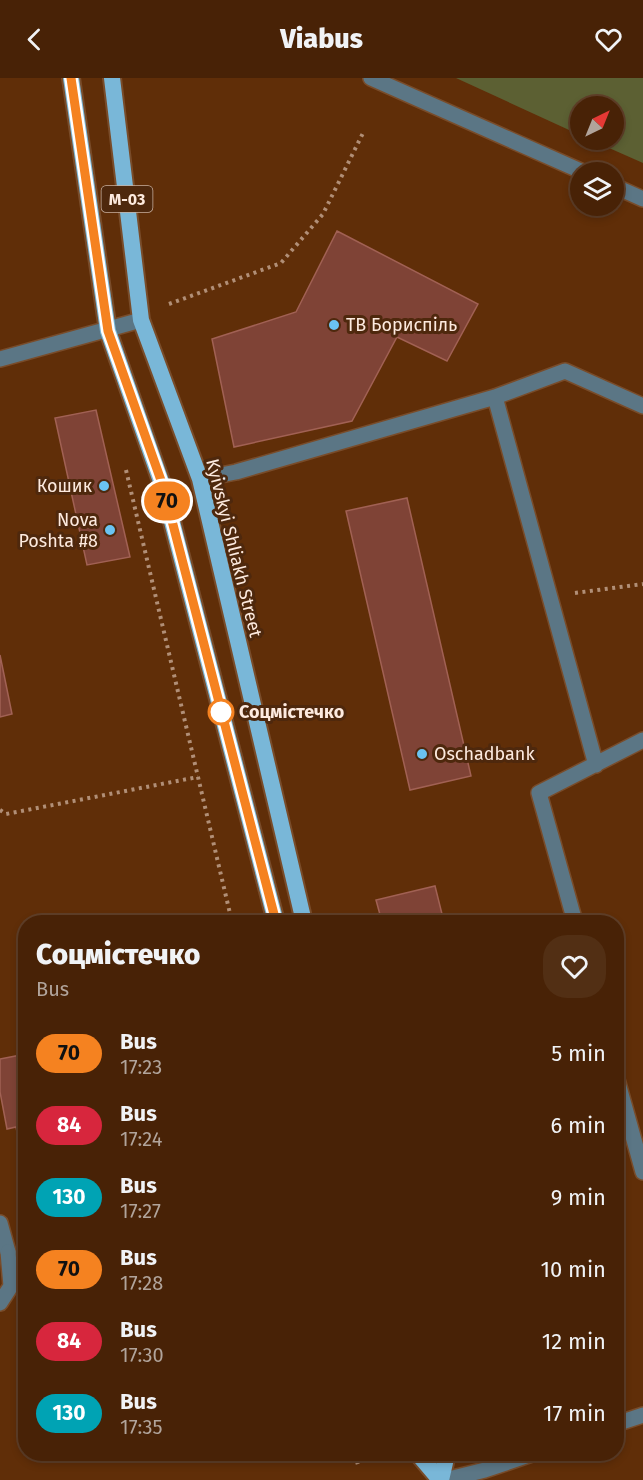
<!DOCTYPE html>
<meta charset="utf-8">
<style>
:root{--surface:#482206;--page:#522f14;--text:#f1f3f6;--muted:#b1a49b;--line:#603f28}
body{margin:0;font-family:"Fira Sans",sans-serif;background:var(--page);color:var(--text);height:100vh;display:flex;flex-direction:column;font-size:22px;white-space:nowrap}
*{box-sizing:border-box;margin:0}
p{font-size:20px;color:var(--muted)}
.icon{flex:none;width:33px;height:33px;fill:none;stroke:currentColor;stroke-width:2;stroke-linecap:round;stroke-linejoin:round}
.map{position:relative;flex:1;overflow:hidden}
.details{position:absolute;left:18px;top:837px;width:606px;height:546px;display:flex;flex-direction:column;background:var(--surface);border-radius:24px;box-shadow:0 3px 9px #0003,0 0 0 2px var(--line)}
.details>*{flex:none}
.badge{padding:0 12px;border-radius:20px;font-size:21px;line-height:39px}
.needle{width:39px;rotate:43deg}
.tools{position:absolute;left:570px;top:18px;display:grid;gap:12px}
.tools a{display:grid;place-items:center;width:54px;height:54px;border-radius:50%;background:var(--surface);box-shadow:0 3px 9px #0003,0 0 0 2px var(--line);font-size:30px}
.map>.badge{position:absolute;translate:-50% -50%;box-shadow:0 0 0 3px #fff}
.round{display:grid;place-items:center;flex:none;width:63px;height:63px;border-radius:24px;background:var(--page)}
.head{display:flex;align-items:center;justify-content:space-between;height:102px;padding:0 18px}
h1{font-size:28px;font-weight:800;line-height:45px}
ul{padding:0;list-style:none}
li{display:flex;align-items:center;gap:18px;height:72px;padding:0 18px}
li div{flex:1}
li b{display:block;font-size:22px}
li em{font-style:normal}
li .badge{min-width:66px;font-weight:700;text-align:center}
header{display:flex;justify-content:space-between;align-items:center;height:78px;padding:0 18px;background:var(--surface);font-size:27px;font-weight:800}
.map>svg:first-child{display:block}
.green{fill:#5c6033}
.building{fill:#7f4336;stroke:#a16154;stroke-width:1.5}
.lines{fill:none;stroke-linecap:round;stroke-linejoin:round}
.service-casing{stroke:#794c2a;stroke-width:18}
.minor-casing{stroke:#794c2a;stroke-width:18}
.tertiary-casing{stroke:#794c2a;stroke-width:18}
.trunk-casing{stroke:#794c2a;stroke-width:20}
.path{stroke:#b18f77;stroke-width:4;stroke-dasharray:3 4.5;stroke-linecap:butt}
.service{stroke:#5b7685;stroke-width:15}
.minor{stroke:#5b7685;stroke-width:15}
.tertiary{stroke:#5b7685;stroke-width:15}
.trunk{stroke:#79b7d8;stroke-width:16}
.line-casing{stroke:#fff;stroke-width:14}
.line{stroke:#f58220;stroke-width:9}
.poi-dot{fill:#6ac3f1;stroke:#4e280d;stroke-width:2}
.stop-dot{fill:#fff;stroke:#f58220;stroke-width:3}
.labels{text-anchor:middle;stroke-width:6;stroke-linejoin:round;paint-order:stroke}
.shield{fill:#4e280d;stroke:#c8b0a0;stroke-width:1.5}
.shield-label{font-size:16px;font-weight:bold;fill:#fdeadf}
.poi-label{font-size:18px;fill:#fdeadf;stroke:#4e280d;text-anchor:start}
.street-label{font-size:18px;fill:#fdeadf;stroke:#4e280d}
.stop-label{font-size:18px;font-weight:bold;fill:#fdeadf;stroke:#4e280d;text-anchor:start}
</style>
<header><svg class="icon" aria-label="back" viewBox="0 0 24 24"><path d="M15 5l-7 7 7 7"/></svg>Viabus<svg class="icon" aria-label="heart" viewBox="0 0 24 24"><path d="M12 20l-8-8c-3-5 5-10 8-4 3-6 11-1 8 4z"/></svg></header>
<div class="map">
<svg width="643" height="1402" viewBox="0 0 643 1402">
<rect width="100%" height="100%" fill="#602e08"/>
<path class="green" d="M456,0H643V85L591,62H614V28H580V57Z"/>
<path class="building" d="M337,153L478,226L447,283L397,259L352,343L234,369L212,261L296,234Z
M96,332L130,479L87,487L55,340Z
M407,420L471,698L410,712L346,433Z
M0,577L12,636L0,639Z
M435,808L444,844H382L376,822Z
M26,976V1097L16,1049L7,1051L0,1014V981Z"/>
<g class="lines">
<defs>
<path id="service" d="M495,319L596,687
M200,401L236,394L495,319L565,293L643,328
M575,844L539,715L643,662
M616,998L643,1094
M0,1145L8,1174
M616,1346L643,1337
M445,1402L485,1392L532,1376"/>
<path id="minor" d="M0,281L141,242
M0,1225L11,1208L8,1174"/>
<path id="tertiary" d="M371,0L583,94
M614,108L643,121"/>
<path id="trunk" d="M71,0L108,253L163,409L276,844
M112,0L141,242L200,401L304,844
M418,1376L440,1402
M441,1402L447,1376"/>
</defs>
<use href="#service" class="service-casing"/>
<use href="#minor" class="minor-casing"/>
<use href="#tertiary" class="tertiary-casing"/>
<use href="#trunk" class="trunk-casing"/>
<path class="path" d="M169,226L281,185L323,136L363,55
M126,392L232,844
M575,515L643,506
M0,732L6,736L198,699
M355,1376L358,1387"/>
<use href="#service" class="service"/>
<use href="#minor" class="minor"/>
<use href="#tertiary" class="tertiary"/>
<use href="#trunk" class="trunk"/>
</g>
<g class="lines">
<defs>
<path id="line" d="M71,0L108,253L163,408L276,844"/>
</defs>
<use href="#line" class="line-casing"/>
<use href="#line" class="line"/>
</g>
<g class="poi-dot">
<circle cx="334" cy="247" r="6"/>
<circle cx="104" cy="408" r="6"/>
<circle cx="110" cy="452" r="6"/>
<circle cx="422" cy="676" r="6"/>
</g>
<circle class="stop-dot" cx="221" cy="634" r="12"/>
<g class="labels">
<rect class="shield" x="101.5" y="108" width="51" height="26" rx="4.5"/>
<g class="shield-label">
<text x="127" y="127">М-03</text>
</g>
<g class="poi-label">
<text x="346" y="253">ТВ Бориспіль</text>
<text x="92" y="414" text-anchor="end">Кошик</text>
<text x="98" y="448" text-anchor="end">Nova<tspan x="98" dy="21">Poshta #8</tspan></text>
<text x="434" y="682">Oschadbank</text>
</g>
<g class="street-label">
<text transform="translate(234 470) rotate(76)" y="6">Kyivskyi Shliakh Street</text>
</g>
<g class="stop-label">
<text x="239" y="640">Соцмістечко</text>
</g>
</g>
</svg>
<div class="tools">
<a><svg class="needle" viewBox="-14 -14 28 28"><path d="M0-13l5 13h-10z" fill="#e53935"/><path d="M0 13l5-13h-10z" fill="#b1a49b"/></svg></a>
<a><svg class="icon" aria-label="layers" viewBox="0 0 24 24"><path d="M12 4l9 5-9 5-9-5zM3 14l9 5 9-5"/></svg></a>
</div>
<b class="badge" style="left:167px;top:423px;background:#f58220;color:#111">70</b>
<section class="details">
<div class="head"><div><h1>Соцмістечко</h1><p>Bus</p></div><a class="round"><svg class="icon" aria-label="heart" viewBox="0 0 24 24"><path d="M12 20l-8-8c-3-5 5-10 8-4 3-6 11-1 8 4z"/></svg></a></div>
<ul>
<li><span class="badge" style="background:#f58220;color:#111">70</span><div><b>Bus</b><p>17:23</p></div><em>5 min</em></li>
<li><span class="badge" style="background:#d7263d;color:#fff">84</span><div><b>Bus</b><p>17:24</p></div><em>6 min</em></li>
<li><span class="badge" style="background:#00a3b4;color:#fff">130</span><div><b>Bus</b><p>17:27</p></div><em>9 min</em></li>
<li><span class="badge" style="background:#f58220;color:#111">70</span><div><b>Bus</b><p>17:28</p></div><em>10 min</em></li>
<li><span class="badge" style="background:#d7263d;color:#fff">84</span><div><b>Bus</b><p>17:30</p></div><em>12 min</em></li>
<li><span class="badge" style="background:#00a3b4;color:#fff">130</span><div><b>Bus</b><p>17:35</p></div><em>17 min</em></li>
</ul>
</section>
</div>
